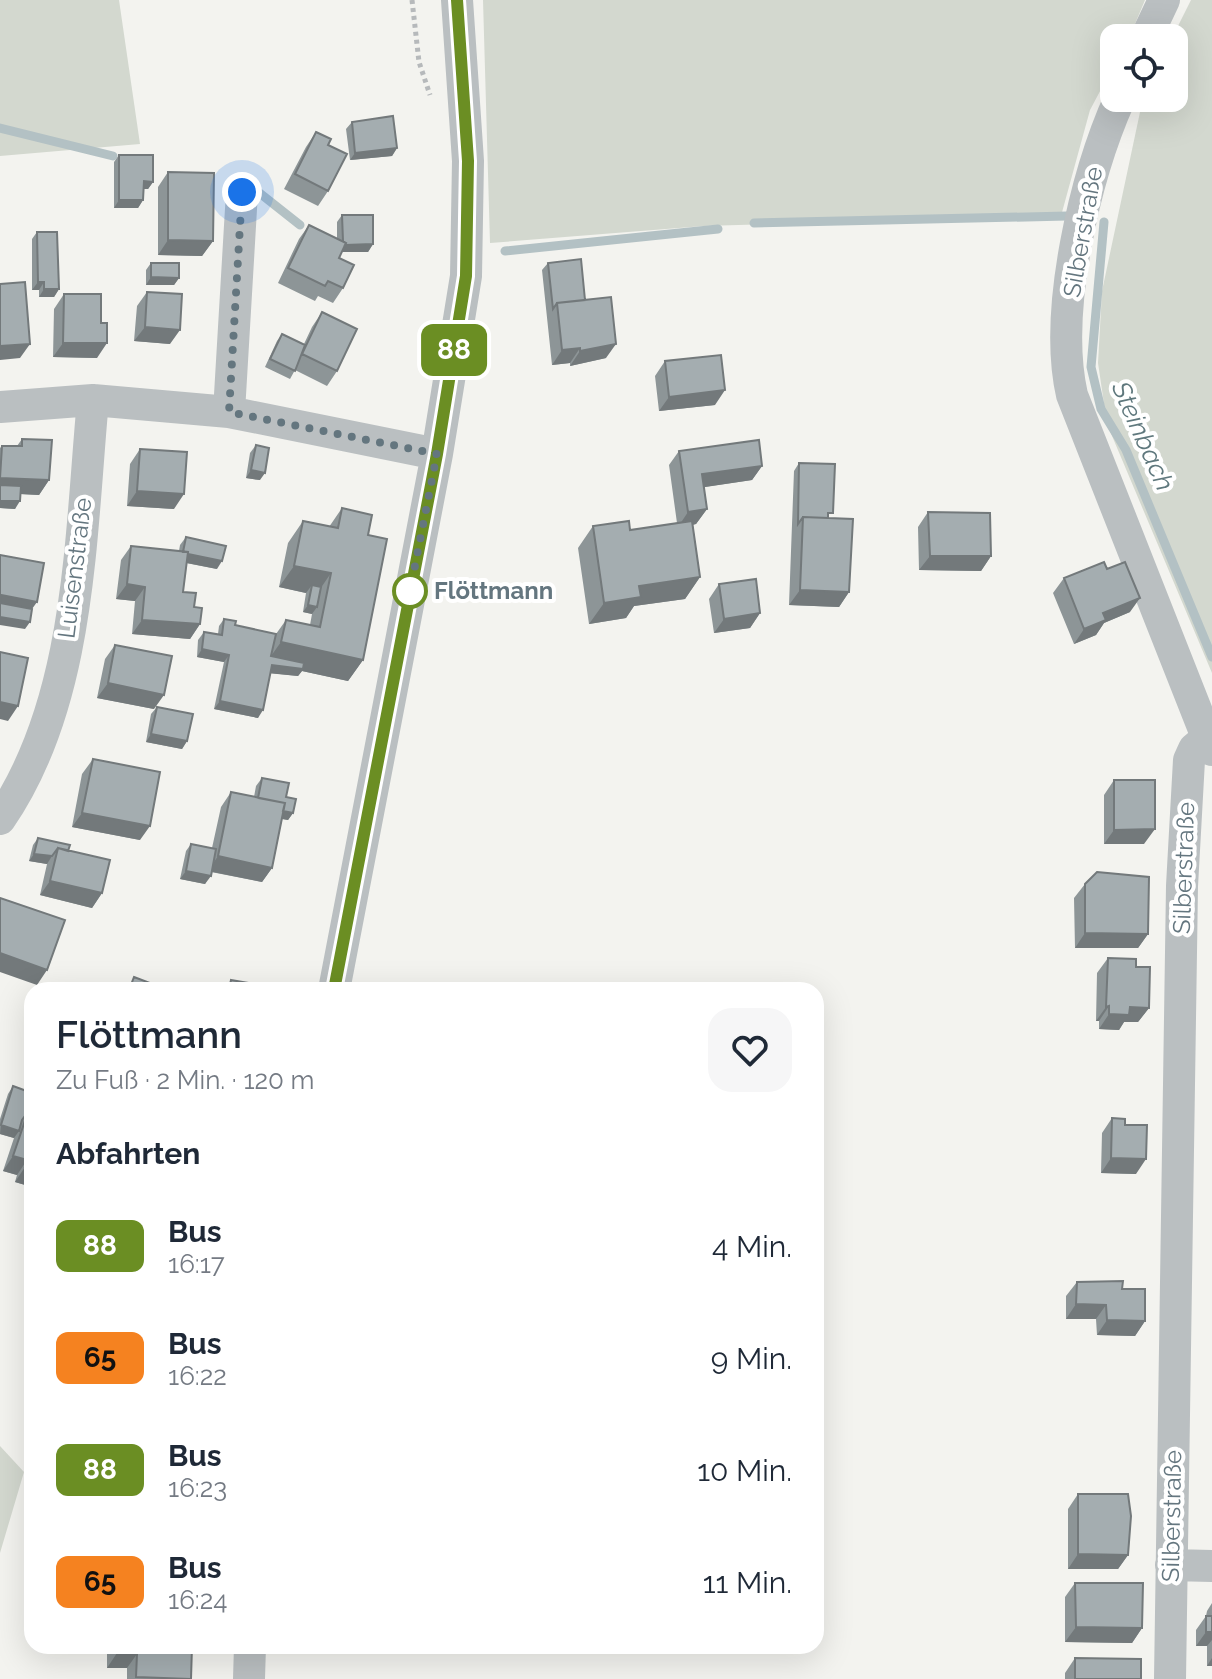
<!DOCTYPE html>
<html lang="de">
<meta charset="utf-8">
<style>
:root{--surface:#fff;--page:#f6f6f7;--text:#1f2937;--muted:#747a83}
body{margin:0;font-family:Raleway,sans-serif;background:var(--page);color:var(--text);height:100vh;display:flex;flex-direction:column;font-size:30px;white-space:nowrap}
*{box-sizing:border-box;margin:0}
p{font-size:26px;color:var(--muted)}
.icon{flex:none;width:44px;height:44px;fill:none;stroke:currentColor;stroke-width:2;stroke-linecap:round;stroke-linejoin:round}
.map{position:relative;flex:1;overflow:hidden}
.side{position:absolute;left:24px;top:982px;width:800px;height:672px;display:flex;flex-direction:column;background:var(--surface);border-radius:24px;box-shadow:0 8px 32px #0002}
.side>*{flex:none}
.badge{padding:0 16px;border-radius:12px;font-size:28px;line-height:52px}
.buttons{position:absolute;left:1100px;top:24px;display:grid;gap:16px}
.buttons a{display:grid;place-items:center;width:88px;height:88px;border-radius:16px;background:var(--surface);box-shadow:0 8px 32px #0002;font-size:40px}
.you{position:absolute;width:40px;height:40px;margin:-20px;border:6px solid #fff;border-radius:50%;background:#1a73e8;box-shadow:0 0 0 12px #1a73e833}
.map>.badge{position:absolute;translate:-50% -50%;box-shadow:0 0 0 4px #fff}
h2{padding:0 32px;font-size:30px;line-height:72px}
.round{display:grid;place-items:center;flex:none;width:84px;height:84px;border-radius:24px;background:var(--page)}
.headline{display:flex;align-items:center;justify-content:space-between;height:136px;padding:0 32px}
h1{font-size:38px;font-weight:600;line-height:60px}
ul{padding:0;list-style:none}
li{display:flex;align-items:center;gap:24px;height:112px;padding:0 32px}
li div{flex:1}
li b{display:block;font-size:30px}
li em{font-style:normal}
li .badge{min-width:88px;font-weight:700;text-align:center}
.map>svg:first-child{display:block}
.green{fill:#d3d8cf}
.lines{fill:none;stroke-linecap:round;stroke-linejoin:round}
.stream{stroke:#b3c1c4;stroke-width:9}
.path{stroke:#b6b9bb;stroke-width:5;stroke-dasharray:4 4;stroke-linecap:butt}
.minor{stroke:#babfc1;stroke-width:32}
.wall{fill:#8d9597}
.shaded-wall{fill:#73797b}
.building{fill:#a4adb0;stroke:#73797b;stroke-width:2}
.line-casing{stroke:#fff;stroke-width:18}
.line{stroke:#6b8e23;stroke-width:12}
.walk{stroke:#64767f;stroke-width:8;stroke-dasharray:0 14.4}
.stop-dot{fill:#fff;stroke:#6b8e23;stroke-width:4}
.labels{text-anchor:middle;stroke-width:8;stroke-linejoin:round;paint-order:stroke}
.street-label{font-size:24px;fill:#64767f;stroke:#fff}
.stop-label{font-size:24px;font-weight:bold;fill:#64767f;stroke:#fff;text-anchor:start}
.water-label{font-size:26px;font-style:italic;fill:#5f787d;stroke:#fff}
</style>
<div class="map">
<svg width="1212" height="1679" viewBox="0 0 1212 1679">
<rect width="100%" height="100%" fill="#f3f3ef"/>
<path class="green" d="M0,0H119L140,144L0,156Z
M483,0H1145L1129,38H1114V65L1090,110L1061,216L704,226L490,243Z
M1191,0H1212V673L1107,424L1098,363L1102,291L1143,98H1174L1172,38Z
M0,1446L24,1472L0,1553Z"/>
<g class="lines">
<path class="stream" d="M0,128L113,156
M257,191L300,225
M1104,222L1091,367L1101,409L1126,450L1212,657
M754,223L1067,216
M505,251L718,229"/>
<path class="path" d="M412,0L419,62L430,95"/>
<path class="minor" d="M1146,38L1164,0
M1120,98C1085,176 1053,312 1072,395L1212,750
M0,407L93,400L229,412L437,454
M229,412L242,192
M0,819C81,701 80,538 93,400
M334,990L437,454L466,276L468,161L457,0
M1171,1565L1212,1566
M249,1679L250,1646
M1170,1679L1182,886L1189,760L1194,749L1207,738"/>
</g>
<path class="wall" d="M352,122L397,148L392,156L350,160L346,129Z
M316,132L328,145V191L318,206L284,189L306,147Z
M119,155L153,182L148,189H143V200L138,208H114V162Z
M168,172L213,241L202,256L158,255V187Z
M342,215L373,244L368,252H341L339,258L343,288L333,303L318,296L315,301L278,283L299,239L309,225L337,238V222Z
M37,232L59,289L54,297H39V290H32V239Z
M151,263L179,278L174,285H146V270Z
M548,263L585,300L606,358L570,366V363L552,365L542,270Z
M147,292L170,344L134,341L137,306Z
M64,294L101,323L97,358L53,357L54,309Z
M322,312L337,371L327,386L295,370L290,379L265,367L277,341L282,334L304,344L312,327Z
M665,361L715,405L659,411L655,376Z
M22,439L49,480L39,495L21,494L15,509L0,508V448L2,446H17Z
M256,445L260,480L246,478L250,453Z
M140,449L174,509L127,506L130,464Z
M679,451L762,466L752,480L704,487L707,509L696,524L693,525L700,577L685,599L634,606L626,618L589,624L578,548L593,526L630,530L677,523L669,465Z
M799,463L829,518L849,592L839,607L789,605L794,471Z
M342,508L368,535L363,660L348,681L302,671L298,676L270,673L258,718L214,709L224,662L197,657L198,640L204,632L218,634L219,626L224,619L235,625L276,634L286,620L310,625L312,614L303,612L306,593L279,587L288,543L303,521L329,527Z
M928,512L991,556L981,571L919,570L918,527Z
M186,537L217,569L186,563L183,592L194,607L200,624L190,639L132,634L135,601L116,599L121,560L131,546L179,551L180,545Z
M1107,569L1130,612L1104,623L1096,635L1074,644L1053,593L1064,578Z
M719,584L760,613L750,628L714,633L709,599Z
M115,645L154,709L97,698L105,659Z
M157,707L187,741L182,749L146,742L151,714Z
M93,759L140,840L72,827L82,774Z
M262,778L286,797L293,813L288,820L282,819L272,868L262,882L211,872L205,884L180,879L186,851L191,844L212,848L221,807L231,792L254,797L256,786Z
M1114,780L1144,844H1104V795Z
M38,838L68,851L102,893L92,908L40,895L47,864L29,861L33,845Z
M1085,884L1148,934L1138,948H1075L1074,898Z
M1108,958L1136,967L1149,1008L1138,1022H1124L1119,1030L1099,1029V1021H1096L1097,973Z
M231,980L270,990H224Z
M32,1042V1063L26,1061Z
M13,1086L32,1093V1187L15,1182L17,1175L3,1171L14,1138L0,1134V1119L8,1094Z
M1112,1118L1125,1125L1136,1174L1101,1173L1102,1133Z
M1077,1282L1122,1289L1145,1321L1135,1336L1097,1335L1096,1319H1066V1296Z
M32,1442V1462L27,1461Z
M1078,1494L1128,1555L1118,1569H1068V1509Z
M1075,1583L1142,1628L1132,1643L1065,1642V1597Z
M1212,1603V1666H1207V1646H1196V1630L1206,1616L1207,1611Z
M107,1646H192L191,1679H127V1668H107Z
M1075,1658L1141,1679H1065V1673Z"/>
<path class="shaded-wall" d="M397,148L392,156L350,160L355,153Z
M144,181L153,182L148,189H138Z
M119,200H143L138,208H114Z
M168,240L213,241L202,256L158,255Z
M373,244L368,252H338L343,245Z
M151,277L179,278L174,285H146Z
M38,282H44L39,290H32Z
M44,289H59L54,297H39Z
M145,327L180,330L170,344L134,341Z
M63,343H107L97,358L53,357Z
M30,344L20,358L0,360V346Z
M616,344L606,358L570,366L580,351Z
M580,348L570,363L552,365L562,350Z
M725,390L715,405L659,411L669,397Z
M762,466L752,480L692,489L702,474Z
M251,470L265,473L260,480L246,478Z
M0,478L49,480L39,495L0,493Z
M137,491L184,494L174,509L127,506Z
M0,501H20L15,509L0,508Z
M707,509L696,524L678,527L688,512Z
M183,553L222,561L217,569L177,561Z
M930,556H991L981,571L919,570Z
M294,566L331,573L316,595L312,585L306,593L279,587Z
M700,577L685,599L634,606L626,618L589,624L604,603L639,586Z
M127,584L145,587L135,601L116,599Z
M800,590L849,592L839,607L789,605Z
M1,595L37,602L27,616L0,611V597Z
M1140,598L1130,612L1104,623L1096,635L1074,644L1084,629L1103,613Z
M308,605L317,607L312,614L303,612Z
M760,613L750,628L714,633L724,619Z
M0,617L30,622L25,629L0,625Z
M142,620L200,624L190,639L132,634Z
M281,642L363,660L348,681L302,671L298,676L267,673L266,663Z
M202,649L229,655L224,662L197,657Z
M108,683L164,695L154,709L97,698Z
M220,701L263,710L258,718L214,709Z
M0,702L18,706L8,721L0,719Z
M151,734L187,741L182,749L146,742Z
M256,806L293,813L288,820L251,813Z
M82,813L150,826L140,840L72,827Z
M1155,829L1144,844H1104L1114,830Z
M34,854L52,856L47,864L29,861Z
M218,856L272,868L262,882L208,871Z
M186,871L211,876L205,884L180,879Z
M50,881L102,893L92,908L40,895Z
M1085,933L1148,934L1138,948H1075Z
M0,953L47,970L37,985L0,972Z
M1109,1006L1099,1021H1096L1106,1007Z
M1130,1007L1149,1008L1138,1022H1124L1119,1030L1099,1029L1109,1014Z
M31,1053L32,1054V1063L26,1061Z
M1,1125L19,1131L14,1138L0,1134Z
M13,1156L27,1160L17,1175L3,1171Z
M1111,1158L1146,1159L1136,1174L1101,1173Z
M25,1167L32,1169V1187L15,1182Z
M1076,1304L1106,1305L1096,1319H1066Z
M1107,1320L1145,1321L1135,1336L1097,1335Z
M32,1453V1462L27,1461Z
M1078,1554L1128,1555L1118,1569H1068Z
M1076,1627L1142,1628L1132,1643L1065,1642Z
M1206,1632H1212V1640L1207,1646H1196Z
M117,1653L137,1654L127,1668H107Z
M1212,1658V1666H1207Z"/>
<path class="building" d="M393,116L397,148L355,153L352,122Z
M316,132L331,139L328,145L347,154L328,191L295,174Z
M119,155H153V182L144,181L143,200H119Z
M168,172L214,173L213,241L168,240Z
M342,215H373V244L345,245L346,243L343,241Z
M309,225L346,243L339,258L354,265L343,288L328,281L325,286L288,268Z
M37,232H57L59,289H44V282H38Z
M581,259L585,300L557,303L553,309L548,263Z
M151,263H179V278L151,277Z
M25,282L30,344L0,346V284Z
M147,292L182,294L180,330L145,327Z
M64,294H101V323H107V343H63Z
M611,297L616,344L580,351V348L562,350L557,303Z
M322,312L357,329L337,371L302,354Z
M282,334L305,345L295,371L270,359Z
M721,355L725,390L669,397L665,361Z
M22,439L52,440L49,480L0,478L2,446H22Z
M759,440L762,466L702,474L707,509L688,512L679,451Z
M256,445L269,448L265,473L251,470Z
M140,449L187,452L184,494L137,491Z
M799,463L835,464L833,513H828V518L803,517L798,524Z
M0,485L21,486L20,501H0Z
M342,508L372,515L368,535L387,539L363,660L281,642L286,620L320,627L331,573L294,566L303,521L338,528Z
M928,512L990,513L991,556H930Z
M803,517L853,519L849,592L800,590Z
M629,521L630,530L692,521L700,577L639,586L641,597L604,603L593,526Z
M186,537L226,546L222,561L188,554V552H183Z
M131,546L188,552L183,592L196,593L194,607L202,608L200,624L142,620L145,587L127,584Z
M0,555L44,563L37,602L1,595L0,603Z
M1104,562L1107,569L1125,562L1140,598L1103,613L1106,620L1084,629L1064,578Z
M756,579L760,613L724,619L719,584Z
M312,585L321,587L317,607L308,605Z
M0,603L32,609L30,622L0,617Z
M224,619L236,621L235,625L276,634L271,656L304,663L303,669L272,665L263,710L220,701L229,655L202,649L204,632L222,635Z
M115,645L172,656L164,695L108,683Z
M0,652L28,658L18,706L0,702Z
M157,707L193,714L187,741L151,734Z
M93,759L160,772L150,826L82,813Z
M262,778L289,783L286,797L296,799L293,813L283,811L285,803L258,798Z
M1114,780H1155V829L1114,830Z
M231,792L285,803L272,868L218,856Z
M38,838L70,845L68,851L58,848L52,856L34,854Z
M191,844L216,849L211,876L186,871Z
M58,848L110,860L102,893L50,881Z
M1097,872L1149,877L1148,934L1085,933V884Z
M0,898L65,920L47,970L0,953Z
M1108,958L1136,959V967H1150L1149,1008L1130,1007L1129,1015L1109,1014V1006L1106,1007Z
M134,977L150,983L147,990H129Z
M231,980L271,987L270,990H229Z
M13,1086L32,1093V1114L28,1112L22,1120L19,1131L1,1125Z
M28,1112L32,1114V1169L25,1167L27,1160L13,1156Z
M1112,1118L1125,1119V1125H1147L1146,1159L1111,1158Z
M1123,1281L1122,1289H1145V1321L1107,1320L1106,1305L1076,1304L1077,1282Z
M1078,1494H1128L1131,1516L1128,1555L1078,1554Z
M1075,1583H1143L1142,1628L1076,1627Z
M1206,1616H1212V1632H1206Z
M117,1646H192L191,1679L136,1677L137,1654L117,1653Z
M1075,1658L1141,1659V1679H1075Z"/>
<g class="lines">
<defs>
<path id="line" d="M334,990L437,454L466,276L468,161L457,0"/>
</defs>
<use href="#line" class="line-casing"/>
<use href="#line" class="line"/>
<path class="walk" d="M242,192L229,412L437,454L410,591"/>
</g>
<circle class="stop-dot" cx="410" cy="591" r="16"/>
<g class="labels">
<g class="street-label">
<text transform="translate(1083 232) rotate(-80)" y="8">Silberstraße</text>
<text transform="translate(75 568) rotate(-83)" y="8">Luisenstraße</text>
<text transform="translate(1184 868) rotate(-88)" y="8">Silberstraße</text>
<text transform="translate(1172 1516) rotate(-89)" y="8">Silberstraße</text>
</g>
<g class="stop-label">
<text x="434" y="599">Flöttmann</text>
</g>
<g class="water-label">
<text transform="translate(1143 436) rotate(66)" y="9">Steinbach</text>
</g>
</g>
</svg>
<div class="buttons">
<a><svg class="icon" aria-label="locate" viewBox="0 0 24 24"><circle cx="12" cy="12" r="6"/><path d="M12 2v4M12 18v4M2 12h4M18 12h4"/></svg></a>
</div>
<div class="you" style="left:242px;top:192px"></div>
<b class="badge" style="left:454px;top:350px;background:#6b8e23;color:#fff">88</b>
<section class="side">
<div class="headline"><div><h1>Flöttmann</h1><p>Zu Fuß · 2 Min. · 120 m</p></div><a class="round"><svg class="icon" aria-label="heart" viewBox="0 0 24 24"><path d="M12 20l-8-8c-3-5 5-10 8-4 3-6 11-1 8 4z"/></svg></a></div>
<h2>Abfahrten</h2>
<ul>
<li><span class="badge" style="background:#6b8e23;color:#fff">88</span><div><b>Bus</b><p>16:17</p></div><em>4 Min.</em></li>
<li><span class="badge" style="background:#f58220;color:#111">65</span><div><b>Bus</b><p>16:22</p></div><em>9 Min.</em></li>
<li><span class="badge" style="background:#6b8e23;color:#fff">88</span><div><b>Bus</b><p>16:23</p></div><em>10 Min.</em></li>
<li><span class="badge" style="background:#f58220;color:#111">65</span><div><b>Bus</b><p>16:24</p></div><em>11 Min.</em></li>
</ul>
</section>
</div>
